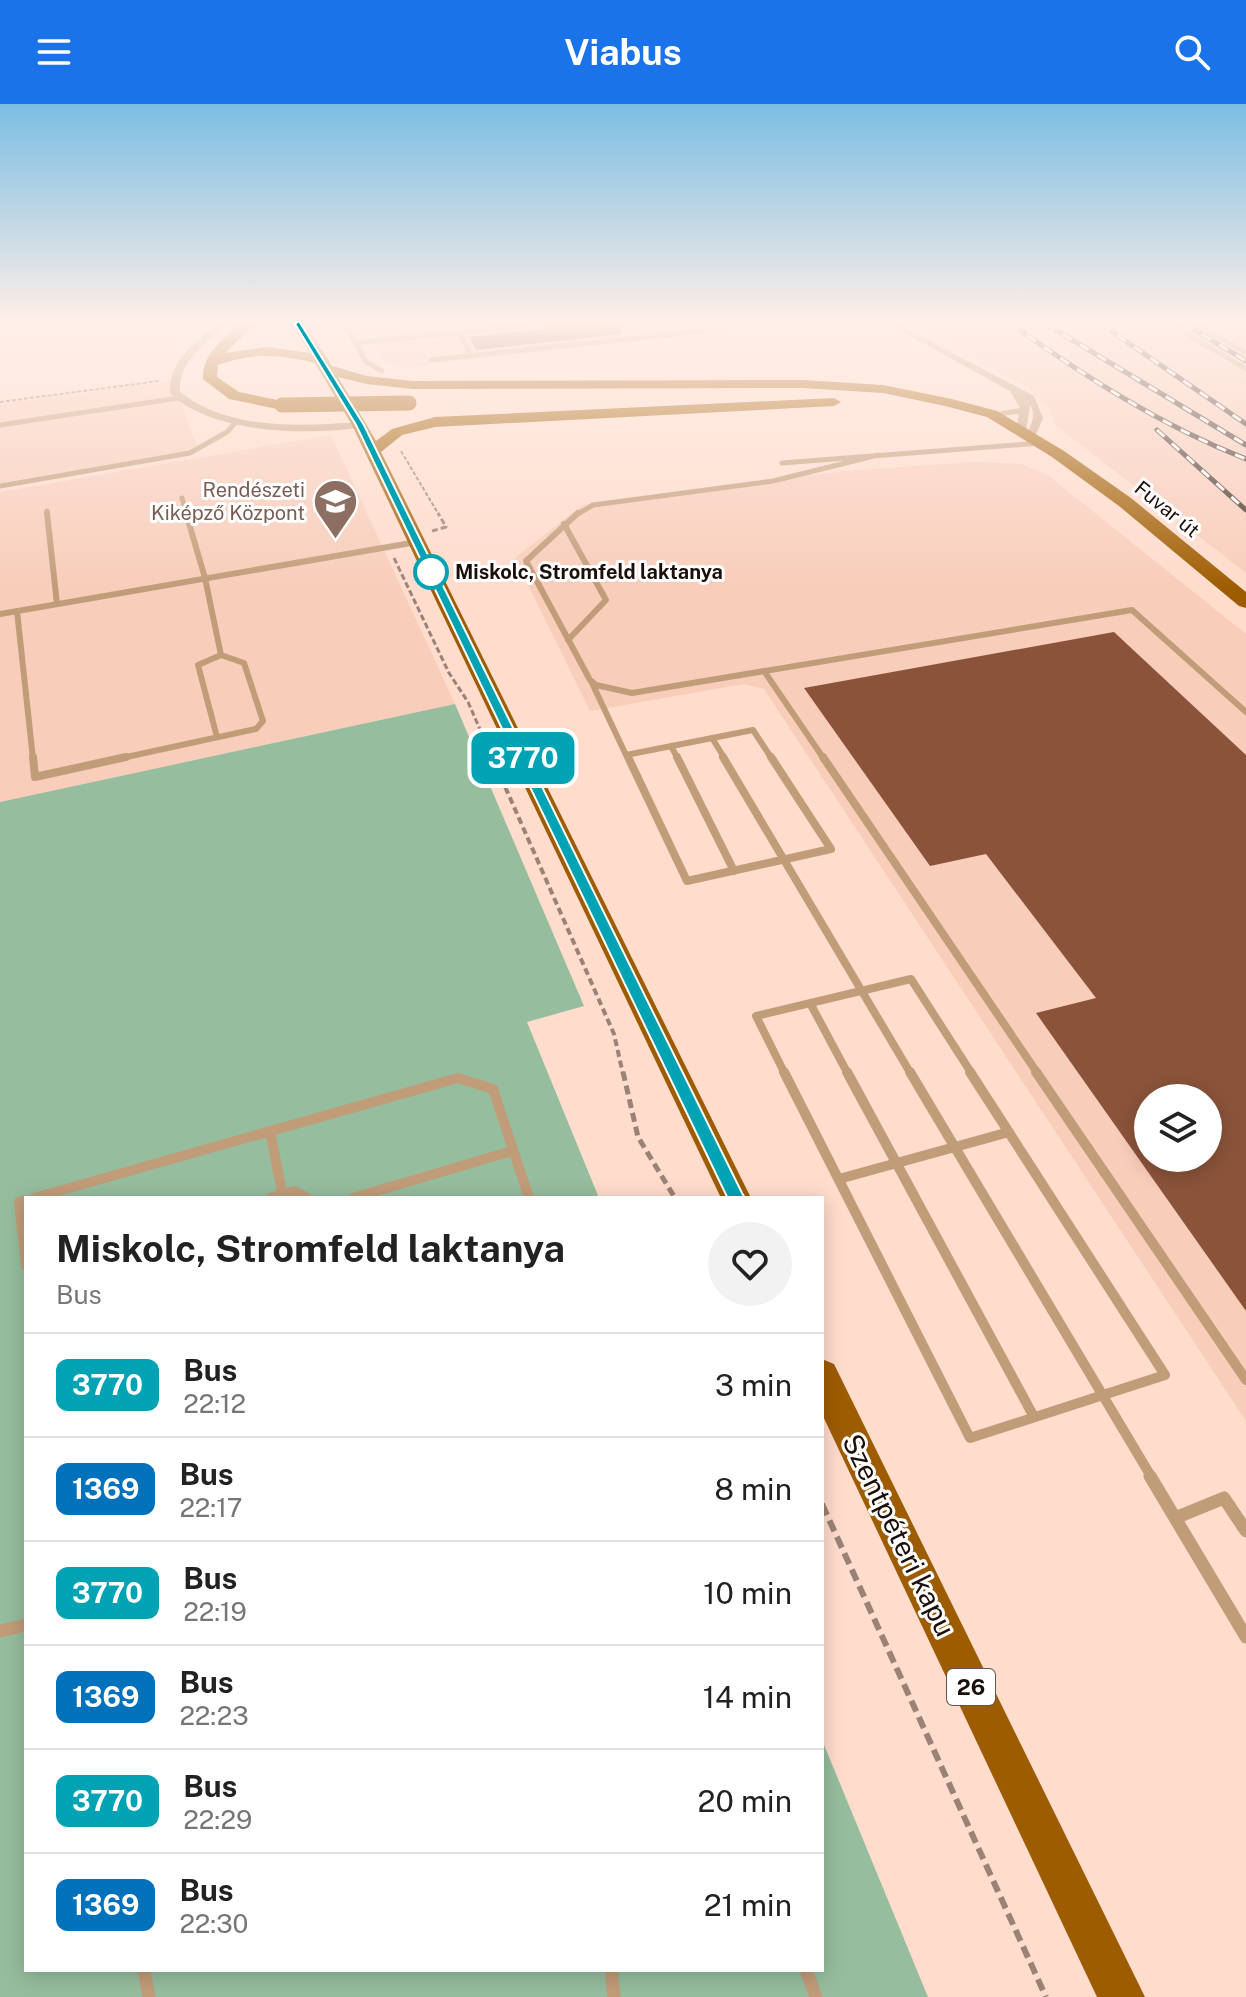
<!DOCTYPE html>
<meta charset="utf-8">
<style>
:root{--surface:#fff;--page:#f2f2f2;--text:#222;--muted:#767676;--line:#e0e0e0;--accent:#1a73e8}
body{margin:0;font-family:"Public Sans",sans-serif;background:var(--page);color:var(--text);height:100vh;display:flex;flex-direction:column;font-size:30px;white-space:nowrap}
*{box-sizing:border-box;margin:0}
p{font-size:26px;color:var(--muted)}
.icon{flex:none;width:44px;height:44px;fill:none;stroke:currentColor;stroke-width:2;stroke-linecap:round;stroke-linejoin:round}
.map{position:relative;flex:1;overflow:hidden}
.sheet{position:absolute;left:24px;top:1092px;width:800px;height:776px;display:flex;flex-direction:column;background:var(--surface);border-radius:0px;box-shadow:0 4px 20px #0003}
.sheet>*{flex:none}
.badge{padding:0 16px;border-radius:12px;font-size:28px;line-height:52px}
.controls{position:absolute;left:1134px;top:980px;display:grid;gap:16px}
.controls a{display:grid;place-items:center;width:88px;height:88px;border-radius:50%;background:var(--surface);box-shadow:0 4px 20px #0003;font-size:40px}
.map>.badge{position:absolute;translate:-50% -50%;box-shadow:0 0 0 4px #fff}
.round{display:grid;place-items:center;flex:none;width:84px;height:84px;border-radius:42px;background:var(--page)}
.summary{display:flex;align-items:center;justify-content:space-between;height:136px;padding:0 32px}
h1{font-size:38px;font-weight:700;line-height:60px}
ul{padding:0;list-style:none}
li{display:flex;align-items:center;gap:24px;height:104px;padding:0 32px;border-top:2px solid var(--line)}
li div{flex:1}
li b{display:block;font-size:30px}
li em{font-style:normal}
li .badge{min-width:88px;font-weight:700;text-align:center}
header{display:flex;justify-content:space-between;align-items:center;height:104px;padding:0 32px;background:var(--accent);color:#fff;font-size:36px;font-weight:700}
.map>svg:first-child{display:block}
.built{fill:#f8cdba;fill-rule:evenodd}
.green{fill:#96bd9e}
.building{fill:#8b543a;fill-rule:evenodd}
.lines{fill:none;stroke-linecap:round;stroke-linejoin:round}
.path-far4{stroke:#9b8277;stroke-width:2;stroke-dasharray:4 2;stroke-linecap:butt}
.path-far3{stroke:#9b8277;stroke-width:3;stroke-dasharray:6 3;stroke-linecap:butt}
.path-far2{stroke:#9b8277;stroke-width:4;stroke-dasharray:7 4;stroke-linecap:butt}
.path-far1{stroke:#9b8277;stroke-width:5;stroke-dasharray:9 5;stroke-linecap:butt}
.path{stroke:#9b8277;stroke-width:6;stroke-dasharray:12 6;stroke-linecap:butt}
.service-far4{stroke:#c19c79;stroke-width:5}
.service-far3{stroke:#c19c79;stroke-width:6}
.service-far2{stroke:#c19c79;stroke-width:8}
.service-far1{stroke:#c19c79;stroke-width:10}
.service{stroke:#c19c79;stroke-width:13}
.minor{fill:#c19c79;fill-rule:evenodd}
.primary{fill:#9e5c00;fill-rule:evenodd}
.rail-casing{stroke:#3f2f28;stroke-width:5}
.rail{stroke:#fff;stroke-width:3;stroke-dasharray:10;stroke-linecap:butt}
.primary-bridge{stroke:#9e5c00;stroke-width:15}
.line{fill:#00a3b4;stroke:#fff;stroke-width:2}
.stop-dot{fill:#fff;stroke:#00a3b4;stroke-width:4}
.labels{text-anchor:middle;stroke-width:6;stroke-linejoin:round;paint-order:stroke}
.far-education-label{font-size:20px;fill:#785e54;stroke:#fff;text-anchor:end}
.far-street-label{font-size:20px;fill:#1b0f0a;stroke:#fff}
.far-stop-label{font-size:20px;font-weight:bold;fill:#1b0f0a;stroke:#fff;text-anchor:start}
.shield{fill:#fff;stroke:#5f5754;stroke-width:2}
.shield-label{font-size:22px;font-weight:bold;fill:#1b0f0a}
.near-street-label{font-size:28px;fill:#1b0f0a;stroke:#fff}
</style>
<header><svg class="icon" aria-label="menu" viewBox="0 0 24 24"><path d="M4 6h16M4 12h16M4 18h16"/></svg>Viabus<svg class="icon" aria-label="search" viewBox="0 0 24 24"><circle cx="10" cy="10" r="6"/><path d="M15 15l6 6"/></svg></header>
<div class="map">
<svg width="1246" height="1893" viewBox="0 0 1246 1893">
<rect width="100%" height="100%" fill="#ffdccc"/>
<path class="built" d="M361,220H734L739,224L406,264L382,257Z
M934,220H1246V469L1054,320L1051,306L1027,283L929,230L930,223H936Z
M173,277L198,346L0,379V300Z
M331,331L455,600L0,698V388Z
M974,358L1022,360L1049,372L1246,530V1317L764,585L744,580L590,607L515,454L582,401L844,367ZM1148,994H1208V1054H1148Z"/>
<path class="green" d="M455,600L584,902L527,918L599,1094H26V1866H822V1636L928,1893H0V698Z"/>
<path class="building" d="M547,220H621V230L476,246L469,233L543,225Z
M1114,528L1246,651V1207L1036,909L1096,894L986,750L930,762L804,584ZM1148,994H1208V1054H1148Z"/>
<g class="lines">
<path class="path-far4" d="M0,298L159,277
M401,347L439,411"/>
<path class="path-far3" d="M432,427L446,423L438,409
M394,454L449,569L468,598L493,655"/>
<path class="path-far2" d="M492,653L614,930L623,970"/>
<path class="path-far1" d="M623,968L638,1033L675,1094"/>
<path class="path" d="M822,1400L1046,1893"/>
<path class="service-far4" d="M345,220L366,258L382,267
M1171,220L1246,265
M1197,220L1246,249
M894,221L907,220
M303,226L324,220
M459,228L471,252
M355,239L542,220
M431,256L703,227
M0,321L179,294
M782,359L1042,339
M0,382L190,349L227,328L237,317
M182,394L187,411
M47,407V411
M576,411L593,401L773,377L878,351"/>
<path class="service-far3" d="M47,409L57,500
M186,409L205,474L221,551
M578,409L526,457L590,576L596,581L632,589L1132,506L1246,608
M564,420L606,496L568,536
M17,507L33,655
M0,510L417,438
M764,567L824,655
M592,579L626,651
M712,634L725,655
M671,642L678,655
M626,651L629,655
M626,651L753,626L772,655
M117,655L256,625L263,617L244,559L221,551L198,561L217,633"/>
<path class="service-far2" d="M33,653L35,673L126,653
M628,653L687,777L831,745L771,653
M677,653L734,767
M723,653L911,970
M823,653L1038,970
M810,899L848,970
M785,970L756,912L911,875L972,970"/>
<path class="service-far1" d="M784,968L970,1334L1165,1271L970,968
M847,968L1034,1313
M910,968L1152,1374
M1036,968L1246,1276
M270,1027L282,1088
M839,1075L1009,1028
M34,1094L458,974L493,985L529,1094
M270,1094L294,1087L307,1094
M353,1094L512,1047
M26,1096L19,1098L26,1162"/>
<path class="service" d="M1150,1372L1246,1533
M1175,1414L1224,1394L1246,1427
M0,1527L26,1521
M144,1866L149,1893
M611,1866L614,1893
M806,1866L816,1893"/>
<path class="minor" d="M217,220H226C206,241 178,256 180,288C229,327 301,322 360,318L364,319V323C309,332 211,330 170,289C169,257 194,239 217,220Z
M888,220H898L1034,292L1043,314L1034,335L1025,333C1033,319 1038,307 1025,295L1030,301L1026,327L1021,330L1016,327L1019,310L992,313L987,310L1020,304L1010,287Z"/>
<path class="primary" d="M240,220H255L225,249L267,243L310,249L292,220H305L332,262L367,272L412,277L803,276L883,281L952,295L997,307L1064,347L1131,394L1246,488V504L1239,502L1119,402L1052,353L987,313L945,302L883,289L803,284L412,285L367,280L338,273L376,337L392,325L435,313L834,294L841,298L834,302L435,323L402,331L381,348L751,1094H721L352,321L315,259C282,251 251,248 218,261L217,273L239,288L287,298V304L282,306L229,295L203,275C202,250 223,235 240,220Z
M822,1255L834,1260L1145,1893H1097L822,1310Z"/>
<defs>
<path id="rail" d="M1011,220C1086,273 1160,321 1246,355
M1046,220L1246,341
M1101,220L1246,320
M1185,220L1246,257
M1157,326L1246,406"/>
</defs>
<use href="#rail" class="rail-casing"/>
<use href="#rail" class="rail"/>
<path class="primary-bridge" d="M282,301L409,299"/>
</g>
<linearGradient id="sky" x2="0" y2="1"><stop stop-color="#7cbee2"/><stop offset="0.45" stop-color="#ffefe8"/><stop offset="1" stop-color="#ffefe8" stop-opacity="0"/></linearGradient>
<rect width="1246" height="485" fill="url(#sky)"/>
<path class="line" d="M299,217L364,321L742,1089L745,1094L742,1099H730L356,321L295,220Z"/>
<defs>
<symbol id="school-pin" viewBox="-11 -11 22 30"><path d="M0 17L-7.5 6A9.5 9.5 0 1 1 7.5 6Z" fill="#8d6e63" stroke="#fff"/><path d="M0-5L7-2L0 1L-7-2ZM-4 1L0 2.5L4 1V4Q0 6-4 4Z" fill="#fff"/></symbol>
</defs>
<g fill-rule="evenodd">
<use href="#school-pin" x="310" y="372" width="51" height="69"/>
</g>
<circle class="stop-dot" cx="431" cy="468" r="16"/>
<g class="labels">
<g class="far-education-label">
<text x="305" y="393">Rendészeti<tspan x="305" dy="23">Kiképző Központ</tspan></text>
</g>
<g class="far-street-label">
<text transform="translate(1167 405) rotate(39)" y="7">Fuvar út</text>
</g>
<g class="far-stop-label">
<text x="455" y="475">Miskolc, Stromfeld laktanya</text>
</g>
<rect class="shield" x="947" y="1565" width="48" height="36" rx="6"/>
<g class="shield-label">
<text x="971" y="1591">26</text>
</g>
<g class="near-street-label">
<text transform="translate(899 1431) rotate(64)" y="10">Szentpéteri kapu</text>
</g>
</g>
</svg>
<div class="controls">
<a><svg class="icon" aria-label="layers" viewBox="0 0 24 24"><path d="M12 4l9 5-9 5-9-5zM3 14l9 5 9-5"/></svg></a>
</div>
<b class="badge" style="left:523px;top:654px;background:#00a3b4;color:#fff">3770</b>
<section class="sheet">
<div class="summary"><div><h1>Miskolc, Stromfeld laktanya</h1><p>Bus</p></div><a class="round"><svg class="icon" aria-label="heart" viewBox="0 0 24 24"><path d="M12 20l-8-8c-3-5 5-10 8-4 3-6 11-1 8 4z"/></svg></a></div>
<ul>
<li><span class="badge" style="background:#00a3b4;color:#fff">3770</span><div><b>Bus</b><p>22:12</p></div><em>3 min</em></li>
<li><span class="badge" style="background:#0072bc;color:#fff">1369</span><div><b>Bus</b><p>22:17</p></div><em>8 min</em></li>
<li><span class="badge" style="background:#00a3b4;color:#fff">3770</span><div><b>Bus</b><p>22:19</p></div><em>10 min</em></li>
<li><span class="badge" style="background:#0072bc;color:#fff">1369</span><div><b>Bus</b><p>22:23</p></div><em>14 min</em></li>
<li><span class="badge" style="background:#00a3b4;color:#fff">3770</span><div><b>Bus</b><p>22:29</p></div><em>20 min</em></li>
<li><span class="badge" style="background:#0072bc;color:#fff">1369</span><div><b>Bus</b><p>22:30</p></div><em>21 min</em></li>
</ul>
</section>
</div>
